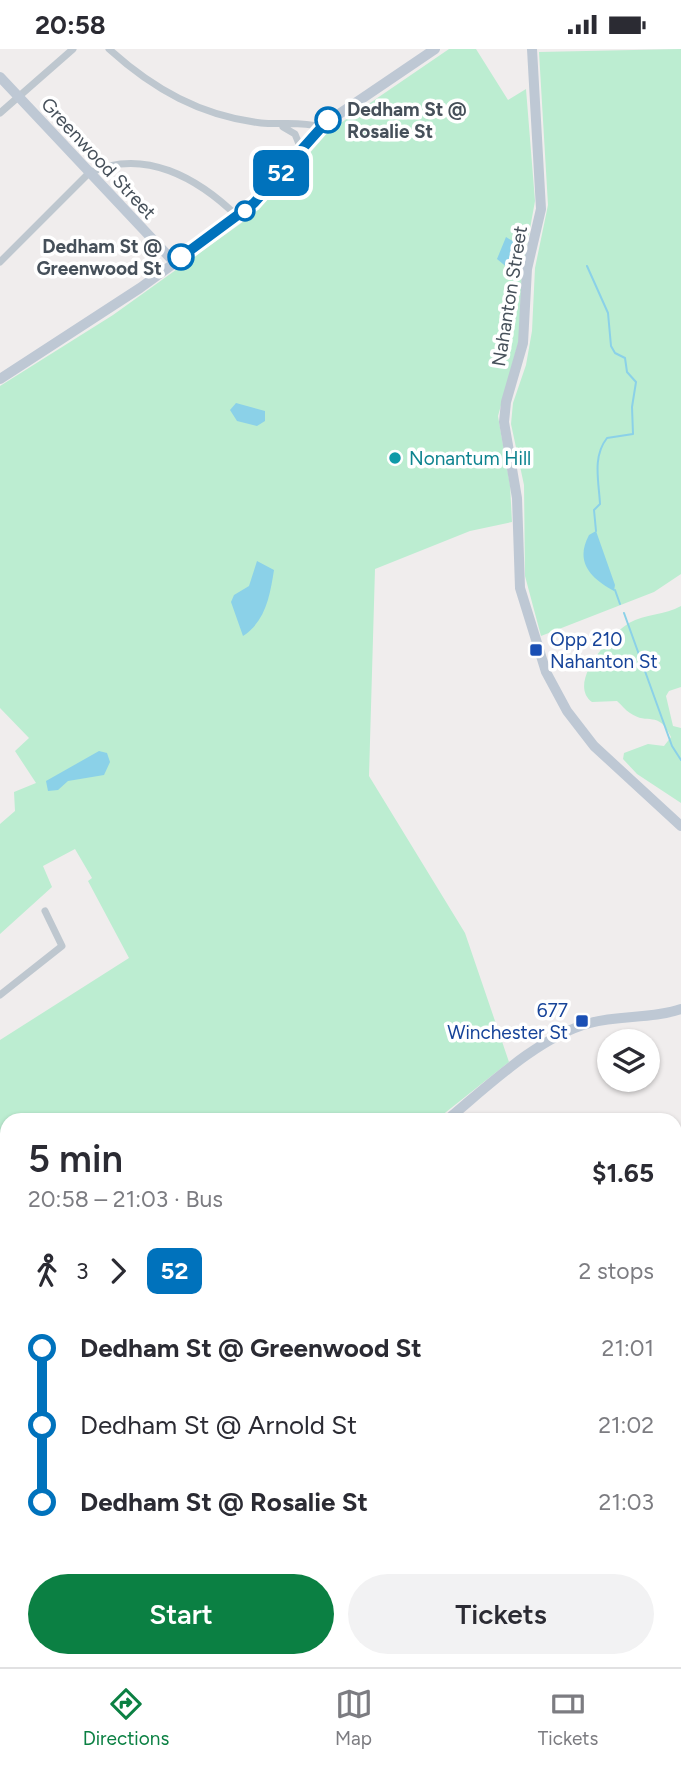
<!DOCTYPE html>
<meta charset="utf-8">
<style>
:root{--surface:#fff;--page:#f2f2f3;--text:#2b2b33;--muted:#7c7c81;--line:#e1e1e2;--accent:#0b8043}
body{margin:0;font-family:Figtree,sans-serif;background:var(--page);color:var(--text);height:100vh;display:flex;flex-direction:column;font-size:26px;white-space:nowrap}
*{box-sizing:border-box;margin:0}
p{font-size:23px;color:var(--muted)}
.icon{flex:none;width:38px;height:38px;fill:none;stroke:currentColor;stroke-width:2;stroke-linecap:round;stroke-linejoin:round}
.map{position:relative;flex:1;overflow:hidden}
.side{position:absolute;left:0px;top:1064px;width:682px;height:555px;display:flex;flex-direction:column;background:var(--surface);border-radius:21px 21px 0 0;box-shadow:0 2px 5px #0004}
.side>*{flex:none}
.badge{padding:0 14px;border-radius:10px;font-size:24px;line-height:46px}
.controls{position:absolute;left:597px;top:980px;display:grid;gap:14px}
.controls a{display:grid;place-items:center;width:63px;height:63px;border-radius:50%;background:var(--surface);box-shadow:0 2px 5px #0004;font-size:35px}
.map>.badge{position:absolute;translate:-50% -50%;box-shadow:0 0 0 4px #fff}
.legs{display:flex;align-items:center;gap:10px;height:77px;padding:0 28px;font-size:23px}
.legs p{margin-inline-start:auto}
.headline{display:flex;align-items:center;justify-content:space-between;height:119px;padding:0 28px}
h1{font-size:38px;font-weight:600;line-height:52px}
.cta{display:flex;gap:14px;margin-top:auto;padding:14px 28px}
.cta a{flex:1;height:80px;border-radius:42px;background:var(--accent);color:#fff;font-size:28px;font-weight:600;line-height:80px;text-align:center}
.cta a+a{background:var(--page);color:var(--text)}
ul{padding:0 28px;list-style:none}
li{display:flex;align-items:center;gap:24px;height:77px;font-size:26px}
li i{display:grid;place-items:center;width:10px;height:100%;margin:0 9px;background:currentColor}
li i::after{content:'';width:18px;height:18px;margin:-9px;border:5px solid;border-radius:50%;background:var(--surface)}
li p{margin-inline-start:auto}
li:first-child i{background:linear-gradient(#0000 50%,currentColor 0)}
li:last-child i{background:linear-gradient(currentColor 50%,#0000 0)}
.status{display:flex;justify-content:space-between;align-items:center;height:49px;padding:0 35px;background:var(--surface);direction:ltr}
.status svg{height:19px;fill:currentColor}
.dock{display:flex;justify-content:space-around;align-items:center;height:98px;border-top:2px solid var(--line);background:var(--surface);font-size:19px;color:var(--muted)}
.dock a{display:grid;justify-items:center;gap:4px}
.dock .on{color:var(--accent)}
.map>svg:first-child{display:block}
.green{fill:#bcedd1}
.water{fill:#8bd1e8}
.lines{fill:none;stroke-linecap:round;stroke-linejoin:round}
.stream{stroke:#8bd1e8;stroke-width:2}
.street{stroke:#bec7cf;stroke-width:7}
.secondary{stroke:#bec8d4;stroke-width:10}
.line-1-casing{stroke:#fff;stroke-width:16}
.line-1{stroke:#0072bc;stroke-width:10}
.stop-1-dot{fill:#fff;stroke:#0072bc;stroke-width:3.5}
.culture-dot{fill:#0f9aa8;stroke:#fff;stroke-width:2.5}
.transit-dot{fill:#1a4fb4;stroke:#fff;stroke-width:2.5}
.labels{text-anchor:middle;stroke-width:7;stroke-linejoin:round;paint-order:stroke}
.stop-label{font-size:19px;font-weight:bold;fill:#46505a;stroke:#fff;text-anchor:start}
.street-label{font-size:19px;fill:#46505a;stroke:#fff}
.culture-label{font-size:19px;fill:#0d838f;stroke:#fff;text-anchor:start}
.transit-label{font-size:19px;fill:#164399;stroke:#fff;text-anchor:start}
</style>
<div class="status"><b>20:58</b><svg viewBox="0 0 49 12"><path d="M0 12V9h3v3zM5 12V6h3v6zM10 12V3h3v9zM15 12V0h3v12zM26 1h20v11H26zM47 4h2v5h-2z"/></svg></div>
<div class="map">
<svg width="681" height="1618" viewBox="0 0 681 1618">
<rect width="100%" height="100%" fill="#f0eded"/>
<path class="green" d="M449,0H476L508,51L526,40L535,152L522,224L519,291L498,367L510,436L512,473L470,482L375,520L369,727L465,884L509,1013L436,1071H7V1186L0,1185V991L129,909L88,832L92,829L75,800L43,817L52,838L0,885V775L15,762L14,743L36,734L15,702L29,689L0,659V337L113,266L247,170L280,138L329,82Z
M681,0V525L654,543L541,587L525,527L524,436L511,375L513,354L526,316L532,282L535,219L548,156L539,3Z
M681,557V638L669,642L666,647L673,677L681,679V754L637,725L623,710L624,704L648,695L664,697L671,688C658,660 648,677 630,664C625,661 622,656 617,652L592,653C566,634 611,585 629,574C645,565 665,566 681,557Z
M681,1150V1441L676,1449V1156Z
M0,1198L7,1199V1401L0,1388Z
M681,1491V1593L676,1596V1496Z
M192,1612H501L494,1618H207Z
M550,1612H650L639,1618H544Z"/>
<path class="water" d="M506,188L521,197L516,214L509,220L497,210Z
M236,354L265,362V372L257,377L237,372L230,361Z
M596,482L615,536L614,542C592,530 574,514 589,486Z
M257,512L274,521C270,546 266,572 243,587L231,553L234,546L249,537Z
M99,702L107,704L110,713L104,726L68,732L58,741L48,742L46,732Z
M126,1612H192L207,1618H81Z
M501,1612H559L553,1618H494Z"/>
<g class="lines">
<path class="stream" d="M587,217L608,264L611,297L615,304L625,309L627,323L636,333L632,358L633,385L607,389C592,408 599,433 600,455L594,461L596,482
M615,541L620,555
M624,564L672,697L681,711"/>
<path class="street" d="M109,0C153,40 201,67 261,74C281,76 301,72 320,78
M0,64L73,0
M283,78L295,85L301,100
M0,213L89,124C144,98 198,129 238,168
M0,946L62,897L45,862
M0,1399L7,1412
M0,1466L7,1463
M0,1542L7,1538
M676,1606L681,1603
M656,1618L666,1612"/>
<path class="secondary" d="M532,0L541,160L527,220L523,294L506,353L504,373L517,449L520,539L546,623L567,662L594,697L681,777
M0,28L174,213
M0,330L140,239L238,168L274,134L320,78L435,0
M447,1071C488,1037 538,988 590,974C620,966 652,970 681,960
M0,1192H7"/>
</g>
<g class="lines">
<defs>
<path id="line-1" d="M181,208L254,154L328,71"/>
</defs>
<use href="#line-1" class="line-1-casing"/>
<use href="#line-1" class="line-1"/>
</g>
<g class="stop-1-dot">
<circle cx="328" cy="71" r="12"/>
<circle cx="245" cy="162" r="9"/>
<circle cx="181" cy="208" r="12"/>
</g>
<circle class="culture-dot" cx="395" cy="409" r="7"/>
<g class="transit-dot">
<rect x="529" y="594" width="14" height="14" rx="3.5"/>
<rect x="575" y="965" width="14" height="14" rx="3.5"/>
</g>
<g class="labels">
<g class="stop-label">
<text x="347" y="67">Dedham St @<tspan x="347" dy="22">Rosalie St</tspan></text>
<text x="162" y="204" text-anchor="end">Dedham St @<tspan x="162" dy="22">Greenwood St</tspan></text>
</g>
<g class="street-label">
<text transform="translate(99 109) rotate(47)" y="7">Greenwood Street</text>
<text transform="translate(509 247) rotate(-81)" y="7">Nahanton Street</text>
</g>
<g class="culture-label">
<text x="409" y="416">Nonantum Hill</text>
</g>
<g class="transit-label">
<text x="550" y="597">Opp 210<tspan x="550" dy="22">Nahanton St</tspan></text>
<text x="568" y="968" text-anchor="end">677<tspan x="568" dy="22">Winchester St</tspan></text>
</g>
</g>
</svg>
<div class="controls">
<a><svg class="icon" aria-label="layers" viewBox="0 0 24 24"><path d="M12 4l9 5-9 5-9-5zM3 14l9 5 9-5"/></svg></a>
</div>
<b class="badge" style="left:281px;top:124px;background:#0072bc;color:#fff">52</b>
<section class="side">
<div class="headline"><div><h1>5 min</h1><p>20:58 – 21:03 · Bus</p></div><b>$1.65</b></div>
<div class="legs"><svg class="icon" aria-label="walk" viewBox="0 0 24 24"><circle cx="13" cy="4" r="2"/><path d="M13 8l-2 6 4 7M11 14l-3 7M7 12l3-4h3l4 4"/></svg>3<svg class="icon" aria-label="forward" viewBox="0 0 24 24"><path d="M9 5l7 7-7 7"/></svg><b class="badge" style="background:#0072bc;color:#fff">52</b><p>2 stops</p></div>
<ul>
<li><i style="color:#0072bc"></i><b>Dedham St @ Greenwood St</b><p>21:01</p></li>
<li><i style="color:#0072bc"></i><span>Dedham St @ Arnold St</span><p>21:02</p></li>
<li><i style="color:#0072bc"></i><b>Dedham St @ Rosalie St</b><p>21:03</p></li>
</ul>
<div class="cta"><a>Start</a><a>Tickets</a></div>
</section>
</div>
<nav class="dock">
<a class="on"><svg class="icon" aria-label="directions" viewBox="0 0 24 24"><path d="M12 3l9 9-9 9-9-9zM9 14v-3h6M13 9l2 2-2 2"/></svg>Directions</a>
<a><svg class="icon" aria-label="map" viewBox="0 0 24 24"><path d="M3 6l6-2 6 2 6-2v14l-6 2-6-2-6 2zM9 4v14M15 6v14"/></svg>Map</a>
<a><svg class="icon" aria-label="tickets" viewBox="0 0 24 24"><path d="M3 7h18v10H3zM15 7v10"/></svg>Tickets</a>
</nav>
